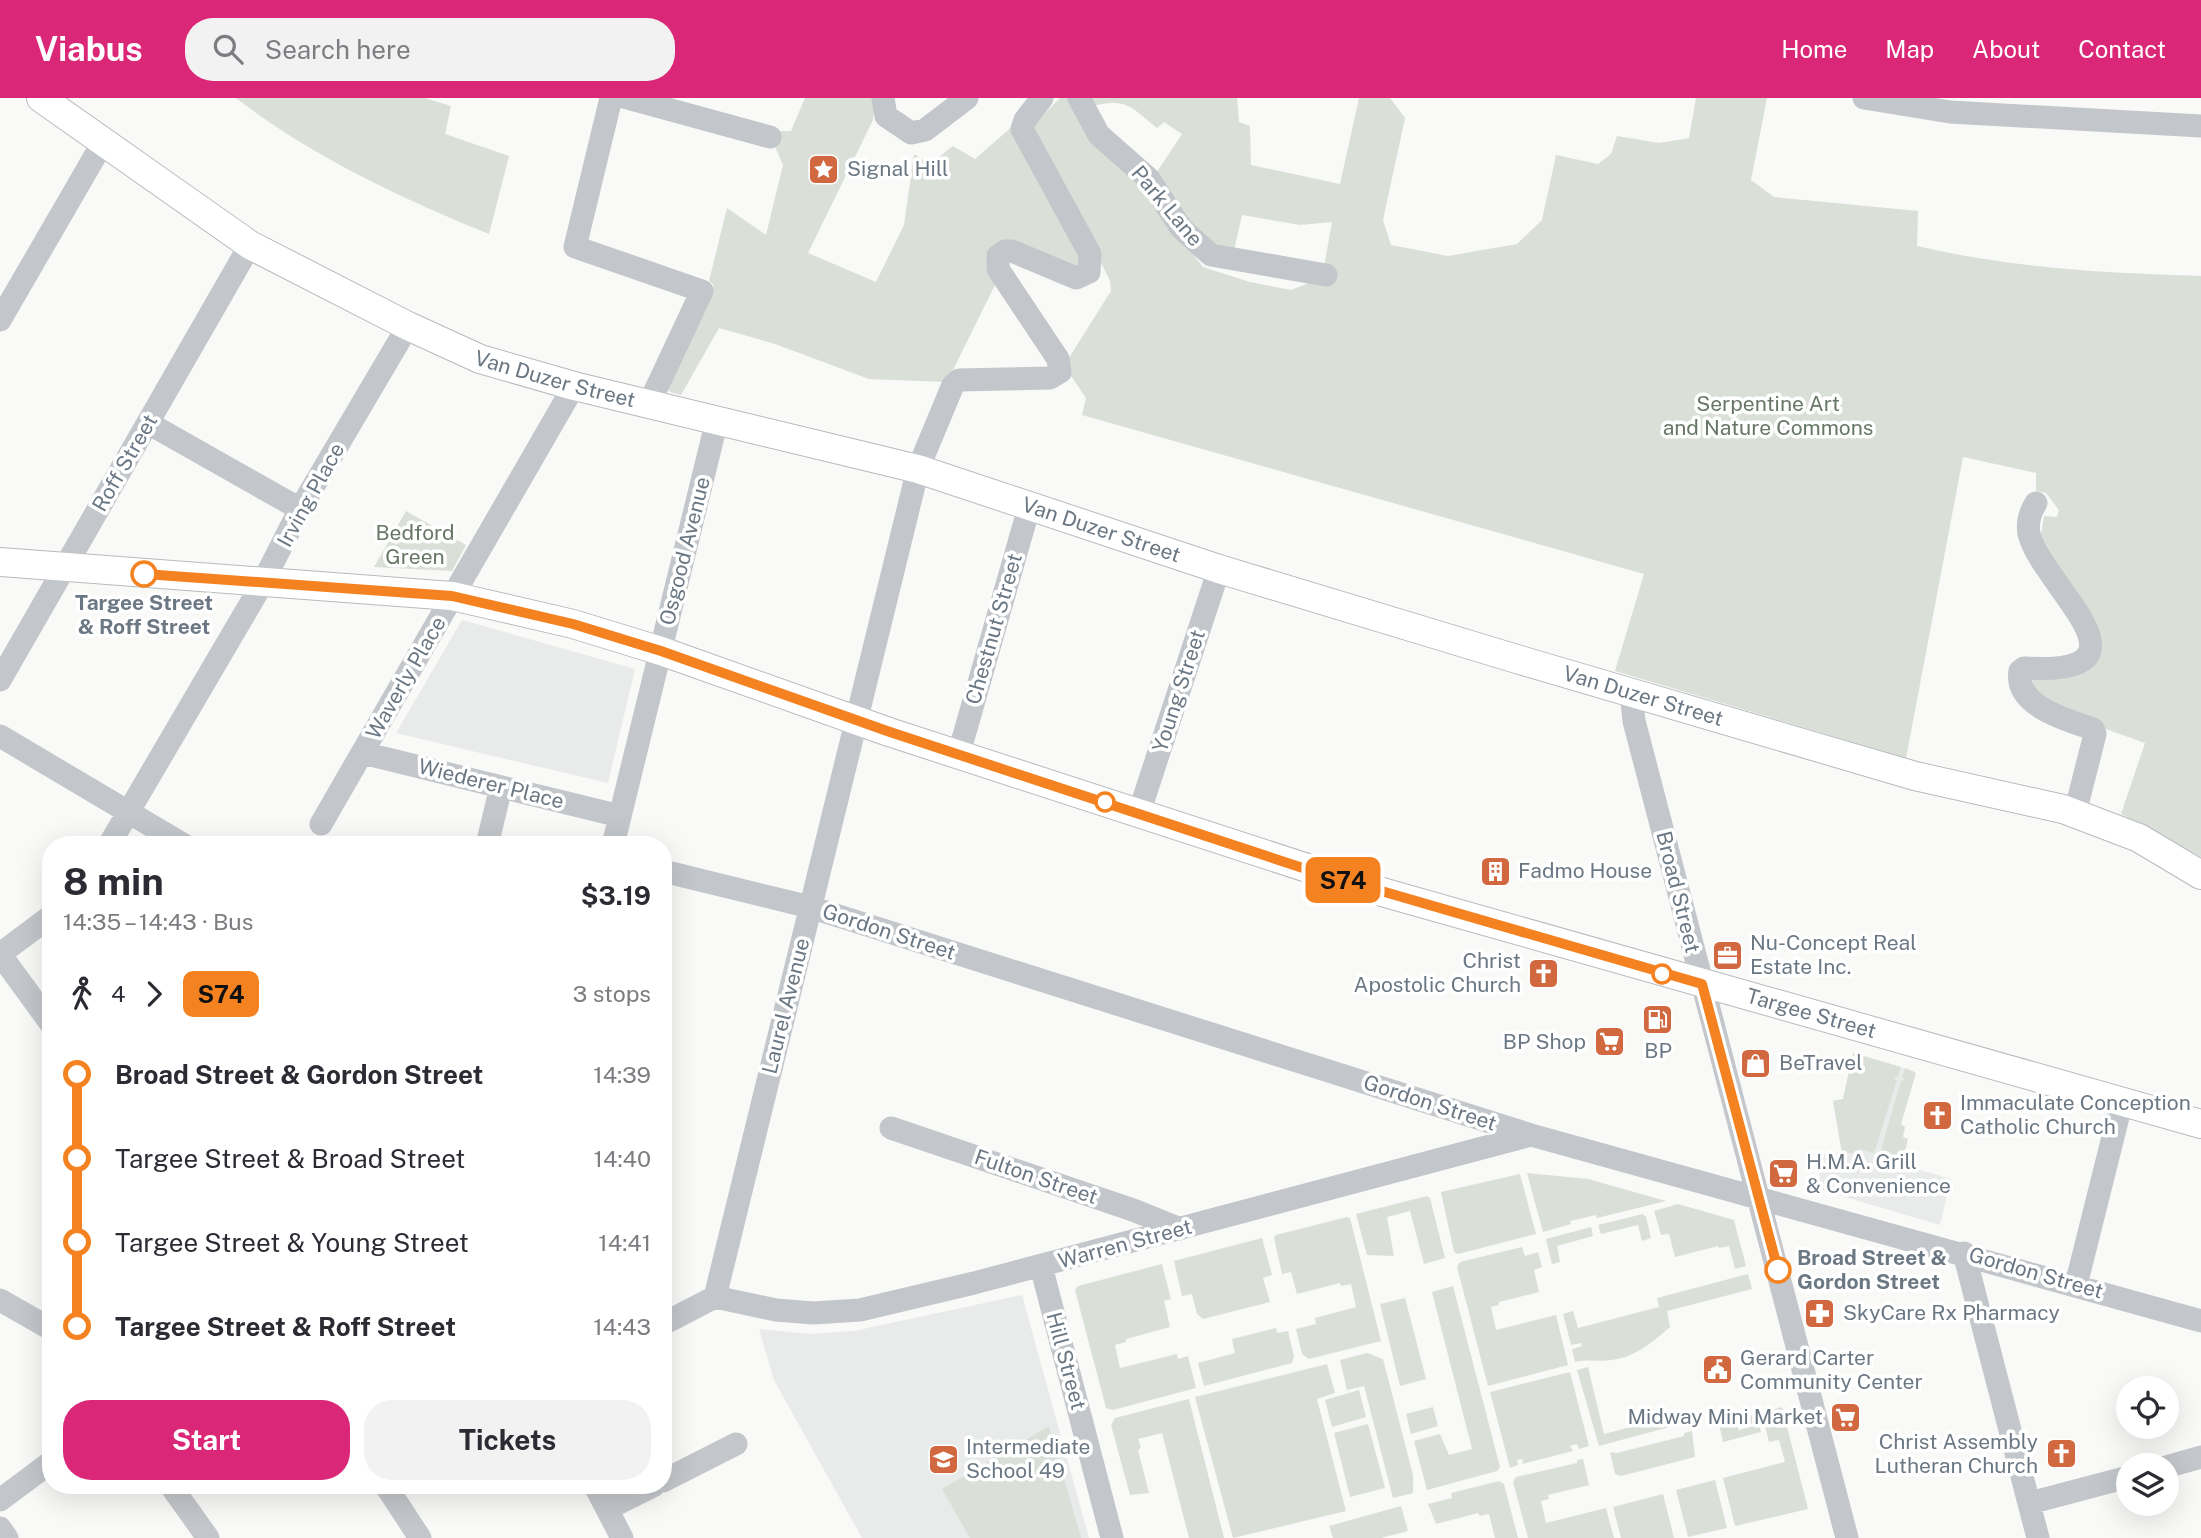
<!DOCTYPE html>
<meta charset="utf-8">
<style>
:root{--surface:#fff;--page:#f2f2f3;--text:#2b2b33;--muted:#7c7c81;--accent:#db2777}
body{margin:0;font-family:"Public Sans",sans-serif;background:var(--page);color:var(--text);height:100vh;display:flex;flex-direction:column;font-size:26px;white-space:nowrap}
*{box-sizing:border-box;margin:0}
p{font-size:23px;color:var(--muted)}
.icon{flex:none;width:38px;height:38px;fill:none;stroke:currentColor;stroke-width:2;stroke-linecap:round;stroke-linejoin:round}
.map{position:relative;flex:1;overflow:hidden}
.details{position:absolute;left:42px;top:738px;width:630px;height:658px;display:flex;flex-direction:column;background:var(--surface);border-radius:28px;box-shadow:0 7px 28px #0002}
.details>*{flex:none}
.badge{padding:0 14px;border-radius:10px;font-size:24px;line-height:46px}
.buttons{position:absolute;left:2116px;top:1278px;display:grid;gap:14px}
.buttons a{display:grid;place-items:center;width:63px;height:63px;border-radius:50%;background:var(--surface);box-shadow:0 7px 28px #0002;font-size:35px}
.map>.badge{position:absolute;translate:-50% -50%;box-shadow:0 0 0 4px #fff}
.legs{display:flex;align-items:center;gap:10px;height:77px;padding:0 21px;font-size:23px}
.legs p{margin-inline-start:auto}
.summary{display:flex;align-items:center;justify-content:space-between;height:119px;padding:0 21px}
h1{font-size:38px;font-weight:700;line-height:52px}
.action{display:flex;gap:14px;margin-top:auto;padding:14px 21px}
.action a{flex:1;height:80px;border-radius:28px;background:var(--accent);color:#fff;font-size:28px;font-weight:700;line-height:80px;text-align:center}
.action a+a{background:var(--page);color:var(--text)}
ul{padding:0 21px;list-style:none}
li{display:flex;align-items:center;gap:24px;height:84px;font-size:26px}
li i{display:grid;place-items:center;width:10px;height:100%;margin:0 9px;background:currentColor}
li i::after{content:'';width:18px;height:18px;margin:-9px;border:5px solid;border-radius:50%;background:var(--surface)}
li p{margin-inline-start:auto}
li:first-child i{background:linear-gradient(#0000 50%,currentColor 0)}
li:last-child i{background:linear-gradient(currentColor 50%,#0000 0)}
header{display:flex;align-items:center;gap:42px;box-sizing:border-box;height:98px;padding:0 35px;background:var(--accent);color:#fff}
header strong{font-size:33px}
nav{display:flex;gap:38px;margin-inline-start:auto;font-size:24px}
.search{width:490px;height:63px;background:var(--page);display:flex;align-items:center;gap:18px;box-sizing:border-box;padding:0 24px;border-radius:28px;color:var(--muted);font-size:26px}
.map>svg:first-child{display:block}
.built{fill:#e9ebea}
.green{fill:#dadfd8}
.lines{fill:none;stroke-linecap:round;stroke-linejoin:round}
.major-casing{stroke:#b7babe;stroke-width:30}
.minor{stroke:#c3c6ca;stroke-width:23}
.major{stroke:#fff;stroke-width:28}
.line-1-casing{stroke:#fff;stroke-width:16}
.line-1{stroke:#f58220;stroke-width:10}
.stop-1-dot{fill:#fff;stroke:#f58220;stroke-width:3.5}
.labels{text-anchor:middle;stroke-width:7;stroke-linejoin:round;paint-order:stroke}
.poi-label{font-size:21px;fill:#6b7884;stroke:#fff;text-anchor:start}
.street-label{font-size:21px;fill:#6b7884;stroke:#fff}
.park-label{font-size:21px;fill:#677765;stroke:#fff}
.stop-label{font-size:21px;font-weight:bold;fill:#6b7884;stroke:#fff}
</style>
<header>
<strong>Viabus</strong>
<div class="search"><svg class="icon" aria-label="search" viewBox="0 0 24 24"><circle cx="10" cy="10" r="6"/><path d="M15 15l6 6"/></svg>Search here</div>
<nav><a>Home</a><a>Map</a><a>About</a><a>Contact</a></nav>
</header>
<div class="map">
<svg width="2201" height="1440" viewBox="0 0 2201 1440">
<rect width="100%" height="100%" fill="#f9f9f7"/>
<path class="built" d="M462,522L635,571L608,685L396,635Z
M1853,955L1914,973L1889,1063L1951,1081L1940,1127L1821,1092L1818,1057L1842,1055L1833,1003L1843,1001Z
M1022,1197L1089,1440H862L774,1282L759,1231L809,1236L854,1233Z"/>
<path class="green" d="M236,0H425L451,8L445,36L509,58L489,136C401,100 311,58 236,0Z
M805,0H876L873,22L808,155L876,184L904,127L914,56L930,66L953,48L975,61L1015,26L1083,154L1077,172L1007,147L997,183L947,284L869,281L775,246L719,230L681,297L670,294L668,290L712,194L713,186L709,183L727,110L766,137L783,67L775,48L778,33H791Z
M1060,0H1072L1203,169L1250,184L1291,192L1322,180L1332,124L1300,127L1242,117L1233,157L1202,140L1155,77L1182,36L1164,24L1157,30C1130,8 1127,0 1092,8L1088,0H1237L1239,24L1250,28L1251,67L1340,86L1359,0H1390L1405,20L1383,122L1391,147L1448,158L1517,146L1542,122L1556,57L1598,66L1611,56L1617,38L1659,45L1689,40L1696,0H1767L1751,82L1774,99L1918,113L1917,148C2010,170 2106,175 2201,178V759L2121,716L2145,645L2058,614L2034,594L2032,583L2036,579L2089,567L2041,437L2044,418L2057,419L2059,412L2046,395L2036,393V375L1963,359L1906,660L1615,573L1644,476L1082,317L1086,300L1071,278L1067,263L1111,193L1110,183L1033,27Z
M406,413L466,447L452,473L374,469Z
M1853,955L1901,969L1898,978L1893,981L1897,982L1874,1055L1859,1051L1857,1055H1842L1833,1003L1843,1001Z
M1905,970L1916,975L1901,1026L1905,1029L1903,1039L1908,1041L1904,1058L1912,1060L1916,1071L1887,1063L1881,1052L1901,983L1905,981L1902,979Z
M1527,1075L1588,1081L1666,1103L1597,1120L1596,1117L1570,1123L1571,1126L1543,1134Z
M1520,1076L1536,1136L1458,1156L1454,1154L1441,1094Z
M1427,1098L1430,1100L1445,1160L1424,1166L1410,1113L1387,1119L1394,1158L1367,1157L1356,1116Z
M1678,1106L1734,1122L1746,1168L1735,1171L1729,1148L1719,1150L1718,1148L1675,1159L1669,1136L1661,1137L1654,1113Z
M1643,1116L1646,1119L1651,1140L1642,1143L1638,1127L1601,1136L1598,1127Z
M1347,1119L1350,1120L1381,1243L1309,1261L1302,1256L1296,1231L1316,1226L1315,1220L1356,1209L1351,1186L1341,1188L1340,1185L1297,1196L1291,1174L1282,1176L1274,1140L1276,1137Z
M1591,1129L1593,1138L1557,1148L1560,1164L1552,1166L1546,1141Z
M1262,1140L1272,1177L1263,1180L1270,1204L1203,1221L1197,1216L1192,1196L1182,1198L1174,1163Z
M1522,1149L1525,1158L1538,1154L1542,1169L1534,1172L1539,1194L1499,1204V1207L1491,1209L1496,1232L1556,1217L1568,1267L1488,1288L1457,1169L1460,1164Z
M1162,1166L1171,1201L1164,1203L1170,1229L1126,1241V1244L1115,1247L1120,1270L1177,1256L1178,1261L1188,1258L1196,1290L1113,1312L1106,1310L1075,1192L1078,1188Z
M1748,1176L1752,1191L1667,1213L1670,1229C1653,1244 1635,1259 1612,1262C1598,1264 1588,1261 1575,1264L1572,1251L1582,1248L1581,1245L1571,1247L1563,1216L1573,1213L1578,1230L1659,1209L1657,1200Z
M1453,1188L1500,1369L1497,1373L1427,1392L1414,1343L1440,1336L1449,1357L1472,1351L1432,1194Z
M1405,1200L1426,1281L1400,1288L1380,1206Z
M1276,1230L1277,1235L1288,1233L1294,1258L1292,1265L1204,1288L1198,1265L1235,1255L1232,1241Z
M1367,1255L1383,1261L1413,1377V1395L1393,1400L1364,1288L1347,1292L1340,1262Z
M1327,1266L1335,1295L1317,1301L1346,1413L1233,1440L1195,1299Z
M1588,1269L1604,1336L1696,1312L1699,1321L1599,1348L1577,1272Z
M1570,1274L1589,1348L1579,1351L1577,1346L1570,1348L1573,1353L1522,1366L1523,1361L1517,1362L1518,1367L1510,1370L1490,1294Z
M1359,1292L1366,1319L1332,1329L1325,1302Z
M1189,1301L1224,1440H1189L1162,1335L1138,1341L1141,1350L1138,1352L1149,1395L1130,1397L1111,1327L1115,1320Z
M1433,1309L1438,1328L1411,1336L1406,1316Z
M1782,1309L1808,1411L1735,1428L1723,1380L1785,1364L1779,1342L1769,1344L1762,1315Z
M1756,1316L1758,1324L1738,1328V1332L1759,1327L1761,1334L1723,1344L1719,1326Z
M1368,1326L1385,1390L1350,1399L1334,1335Z
M1049,1328L1081,1440H970L942,1391Z
M1692,1333L1695,1359L1621,1378L1615,1376L1610,1354L1617,1355L1684,1338V1335Z
M1583,1361L1589,1387L1548,1397L1549,1401L1541,1403L1546,1425L1606,1410L1614,1440H1528L1513,1384L1516,1379L1577,1365V1362Z
M1715,1382L1727,1430L1688,1439L1676,1392Z
M1499,1383L1504,1386L1518,1440H1495L1489,1416L1480,1418L1478,1415L1436,1426L1428,1406L1452,1400L1451,1395Z
M1663,1396L1674,1440H1621L1613,1409Z
M1401,1408L1408,1433L1381,1440H1333L1329,1428Z"/>
<g class="lines">
<defs>
<g id="major">
<path id="s1" d="M41,0L250,147L408,228L480,261L574,288L918,371L1219,471L1520,562L1915,678L2063,711L2139,740L2201,777"/>
<path id="s2" d="M0,464L452,498L573,526L661,553L889,634L1375,792L2201,1026"/>
</g>
</defs>
<use href="#major" class="major-casing"/>
<path class="minor" d="M611,0L575,149L702,193L649,306
M627,0L770,39
M883,0L886,18L911,35L925,32L967,0
M1079,0L1099,37L1149,81L1181,130L1211,157L1326,177
M1864,0L1950,14L2201,28
M0,222L102,46
M148,325L300,411
M2036,405C2030,414 2027,424 2029,436C2042,488 2164,578 2024,570L2020,573C2014,608 2067,622 2093,631L2095,636L2075,715
M0,582L250,147
M1631,594L1634,623L1847,1440
M0,638L184,747
M363,655L620,718
M959,655L1030,406
M1139,715L1219,471
M321,726L574,288
M109,747L262,486L300,411L408,228
M487,747L501,689
M613,747L717,322
M663,773L810,809L1531,1037L2201,1223
M0,856L51,926
M0,856L51,818
M891,1030L1133,1112L1180,1131
M1964,1155L2038,1440
M1041,1168L1112,1440
M2076,1187L2122,1003
M715,1199L918,371L953,287L959,282L1050,280L1060,274L1058,261L998,171V158L1005,153H1012L1076,180L1089,174L1090,156L1022,31L1025,22L1042,0
M715,1199L776,1212L813,1215L860,1212L974,1185L1531,1037
M0,1202L51,1231
M663,1226L715,1199
M2166,1369L2201,1359
M663,1383L736,1346
M171,1388L208,1440
M386,1388L420,1440
M595,1388L622,1440
M0,1402L51,1364
M2030,1405L2128,1379
M607,1411L653,1388
M0,1430L7,1440"/>
<use href="#major" class="major"/>
</g>
<g class="lines">
<defs>
<path id="line-1" d="M144,476L452,498L573,526L661,553L890,634L1309,772L1702,886L1778,1172"/>
</defs>
<use href="#line-1" class="line-1-casing"/>
<use href="#line-1" class="line-1"/>
</g>
<defs>
<symbol id="sight-square" viewBox="-11 -11 22 22"><rect x="-9" y="-9" width="18" height="18" rx="4" fill="#d1683f" stroke="#fff"/><path d="M0-6L1.8-2.2L6-1.7L2.9 1.2L3.7 5.4L0 3.3L-3.7 5.4L-2.9 1.2L-6-1.7L-1.8-2.2Z" fill="#fff"/></symbol>
<symbol id="building-square" viewBox="-11 -11 22 22"><rect x="-9" y="-9" width="18" height="18" rx="4" fill="#d1683f" stroke="#fff"/><path d="M-4-6H4V6H1V3H-1V6H-4ZM-2.5-4.3h1.7v1.8h-1.7ZM.8-4.3h1.7v1.8H.8ZM-2.5-1h1.7V.8h-1.7ZM.8-1h1.7V.8H.8Z" fill="#fff"/></symbol>
<symbol id="office-square" viewBox="-11 -11 22 22"><rect x="-9" y="-9" width="18" height="18" rx="4" fill="#d1683f" stroke="#fff"/><path d="M-6-3h4V-5.5h4V-3h4V5H-6ZM-1-4.5V-3h2v-1.5ZM-6 0V1H6V0Z" fill="#fff"/></symbol>
<symbol id="church-square" viewBox="-11 -11 22 22"><rect x="-9" y="-9" width="18" height="18" rx="4" fill="#d1683f" stroke="#fff"/><path d="M-1.2-6h2.4v3.5h3.3v2.4h-3.3V6h-2.4V-.1h-3.3v-2.4h3.3Z" fill="#fff"/></symbol>
<symbol id="fuel-square" viewBox="-11 -11 22 22"><rect x="-9" y="-9" width="18" height="18" rx="4" fill="#d1683f" stroke="#fff"/><path d="M-5.5-6h7V0h2V4h1.3V-2.5L3-4.5l.8-.8L6-3V5H2.5V1h-1V6h-7ZM-4.2-4.7v3.2H.2V-4.7Z" fill="#fff"/></symbol>
<symbol id="supermarket-square" viewBox="-11 -11 22 22"><rect x="-9" y="-9" width="18" height="18" rx="4" fill="#d1683f" stroke="#fff"/><path d="M-6-5.5h2.5l.6 2H6L4.5 2H-2.5L-4.4-4H-6ZM-1.5 3.2a1.3 1.3 0 1 0 .1 0ZM3 3.2a1.3 1.3 0 1 0 .1 0Z" fill="#fff"/></symbol>
<symbol id="shop-square" viewBox="-11 -11 22 22"><rect x="-9" y="-9" width="18" height="18" rx="4" fill="#d1683f" stroke="#fff"/><path d="M-5-2.5h2.3a2.7 3.5 0 0 1 5.4 0H5L5.5 6h-11ZM-1.5-2.5h3a1.5 2.3 0 0 0-3 0Z" fill="#fff"/></symbol>
<symbol id="pharmacy-square" viewBox="-11 -11 22 22"><rect x="-9" y="-9" width="18" height="18" rx="4" fill="#d1683f" stroke="#fff"/><path d="M-2-6h4v4h4v4h-4v4h-4v-4h-4v-4h4Z" fill="#fff"/></symbol>
<symbol id="civic-square" viewBox="-11 -11 22 22"><rect x="-9" y="-9" width="18" height="18" rx="4" fill="#d1683f" stroke="#fff"/><path d="M-.6-6.5H3V-4.5H.6V-3L4-1V1h2V6H-6V1h2V-1L-.6-3ZM-1.2 2.5V6h2.4V2.5Z" fill="#fff"/></symbol>
<symbol id="school-square" viewBox="-11 -11 22 22"><rect x="-9" y="-9" width="18" height="18" rx="4" fill="#d1683f" stroke="#fff"/><path d="M0-5L7-2L0 1L-7-2ZM-4 1L0 2.5L4 1V4Q0 6-4 4Z" fill="#fff"/></symbol>
</defs>
<g fill-rule="evenodd">
<use href="#sight-square" x="806" y="54" width="35" height="35"/>
<use href="#building-square" x="1478" y="756" width="35" height="35"/>
<use href="#office-square" x="1710" y="840" width="35" height="35"/>
<use href="#church-square" x="1526" y="858" width="35" height="35"/>
<use href="#fuel-square" x="1640" y="904" width="35" height="35"/>
<use href="#supermarket-square" x="1592" y="926" width="35" height="35"/>
<use href="#shop-square" x="1738" y="948" width="35" height="35"/>
<use href="#church-square" x="1920" y="1000" width="35" height="35"/>
<use href="#supermarket-square" x="1766" y="1058" width="35" height="35"/>
<use href="#pharmacy-square" x="1802" y="1198" width="35" height="35"/>
<use href="#civic-square" x="1700" y="1254" width="35" height="35"/>
<use href="#supermarket-square" x="1828" y="1302" width="35" height="35"/>
<use href="#church-square" x="2044" y="1338" width="35" height="35"/>
<use href="#school-square" x="926" y="1344" width="35" height="35"/>
</g>
<g class="stop-1-dot">
<circle cx="144" cy="476" r="12"/>
<circle cx="1105" cy="704" r="9"/>
<circle cx="1662" cy="876" r="9"/>
<circle cx="1778" cy="1172" r="12"/>
</g>
<g class="labels">
<g class="poi-label">
<text x="847" y="78">Signal Hill</text>
<text x="1518" y="780">Fadmo House</text>
<text x="1750" y="852">Nu-Concept Real<tspan x="1750" dy="24">Estate Inc.</tspan></text>
<text x="1521" y="870" text-anchor="end">Christ<tspan x="1521" dy="24">Apostolic Church</tspan></text>
<text x="1586" y="951" text-anchor="end">BP Shop</text>
<text x="1658" y="960" text-anchor="middle">BP</text>
<text x="1779" y="972">BeTravel</text>
<text x="1960" y="1012">Immaculate Conception<tspan x="1960" dy="24">Catholic Church</tspan></text>
<text x="1806" y="1071">H.M.A. Grill<tspan x="1806" dy="24">&amp; Convenience</tspan></text>
<text x="1843" y="1222">SkyCare Rx Pharmacy</text>
<text x="1740" y="1267">Gerard Carter<tspan x="1740" dy="24">Community Center</tspan></text>
<text x="1823" y="1326" text-anchor="end">Midway Mini Market</text>
<text x="2038" y="1351" text-anchor="end">Christ Assembly<tspan x="2038" dy="24">Lutheran Church</tspan></text>
<text x="966" y="1356">Intermediate<tspan x="966" dy="24">School 49</tspan></text>
</g>
<g class="street-label">
<text transform="translate(1167 108) rotate(50)" y="7">Park Lane</text>
<text dy="7" stroke="none"><textPath href="#s1" startOffset="590">Van Duzer Street</textPath></text>
<text transform="translate(125 365) rotate(-60)" y="7">Roff Street</text>
<text transform="translate(311 397) rotate(-61)" y="7">Irving Place</text>
<text dy="7" stroke="none"><textPath href="#s1" startOffset="1157">Van Duzer Street</textPath></text>
<text transform="translate(685 453) rotate(-76)" y="7">Osgood Avenue</text>
<text transform="translate(994 531) rotate(-74)" y="7">Chestnut Street</text>
<text transform="translate(406 580) rotate(-60)" y="7">Waverly Place</text>
<text transform="translate(1179 593) rotate(-72)" y="7">Young Street</text>
<text dy="7" stroke="none"><textPath href="#s1" startOffset="1724">Van Duzer Street</textPath></text>
<text transform="translate(491 686) rotate(14)" y="7">Wiederer Place</text>
<text transform="translate(1678 794) rotate(76)" y="7">Broad Street</text>
<text transform="translate(889 834) rotate(18)" y="7">Gordon Street</text>
<text transform="translate(786 908) rotate(-76)" y="7">Laurel Avenue</text>
<text dy="7" stroke="none"><textPath href="#s2" startOffset="1876">Targee Street</textPath></text>
<text transform="translate(1430 1005) rotate(18)" y="7">Gordon Street</text>
<text transform="translate(1036 1079) rotate(19)" y="7">Fulton Street</text>
<text transform="translate(1125 1146) rotate(-15)" y="7">Warren Street</text>
<text transform="translate(2036 1175) rotate(16)" y="7">Gordon Street</text>
<text transform="translate(1066 1263) rotate(75)" y="7">Hill Street</text>
</g>
<g class="park-label">
<text x="1768" y="313">Serpentine Art<tspan x="1768" dy="24">and Nature Commons</tspan></text>
<text x="415" y="442">Bedford<tspan x="415" dy="24">Green</tspan></text>
</g>
<g class="stop-label">
<text x="144" y="512">Targee Street<tspan x="144" dy="24">&amp; Roff Street</tspan></text>
<text x="1797" y="1167" text-anchor="start">Broad Street &amp;<tspan x="1797" dy="24">Gordon Street</tspan></text>
</g>
</g>
</svg>
<div class="buttons">
<a><svg class="icon" aria-label="locate" viewBox="0 0 24 24"><circle cx="12" cy="12" r="6"/><path d="M12 2v4M12 18v4M2 12h4M18 12h4"/></svg></a>
<a><svg class="icon" aria-label="layers" viewBox="0 0 24 24"><path d="M12 4l9 5-9 5-9-5zM3 14l9 5 9-5"/></svg></a>
</div>
<b class="badge" style="left:1343px;top:782px;background:#f58220;color:#111">S74</b>
<section class="details">
<div class="summary"><div><h1>8 min</h1><p>14:35 – 14:43 · Bus</p></div><b>$3.19</b></div>
<div class="legs"><svg class="icon" aria-label="walk" viewBox="0 0 24 24"><circle cx="13" cy="4" r="2"/><path d="M13 8l-2 6 4 7M11 14l-3 7M7 12l3-4h3l4 4"/></svg>4<svg class="icon" aria-label="forward" viewBox="0 0 24 24"><path d="M9 5l7 7-7 7"/></svg><b class="badge" style="background:#f58220;color:#111">S74</b><p>3 stops</p></div>
<ul>
<li><i style="color:#f58220"></i><b>Broad Street &amp; Gordon Street</b><p>14:39</p></li>
<li><i style="color:#f58220"></i><span>Targee Street &amp; Broad Street</span><p>14:40</p></li>
<li><i style="color:#f58220"></i><span>Targee Street &amp; Young Street</span><p>14:41</p></li>
<li><i style="color:#f58220"></i><b>Targee Street &amp; Roff Street</b><p>14:43</p></li>
</ul>
<div class="action"><a>Start</a><a>Tickets</a></div>
</section>
</div>
